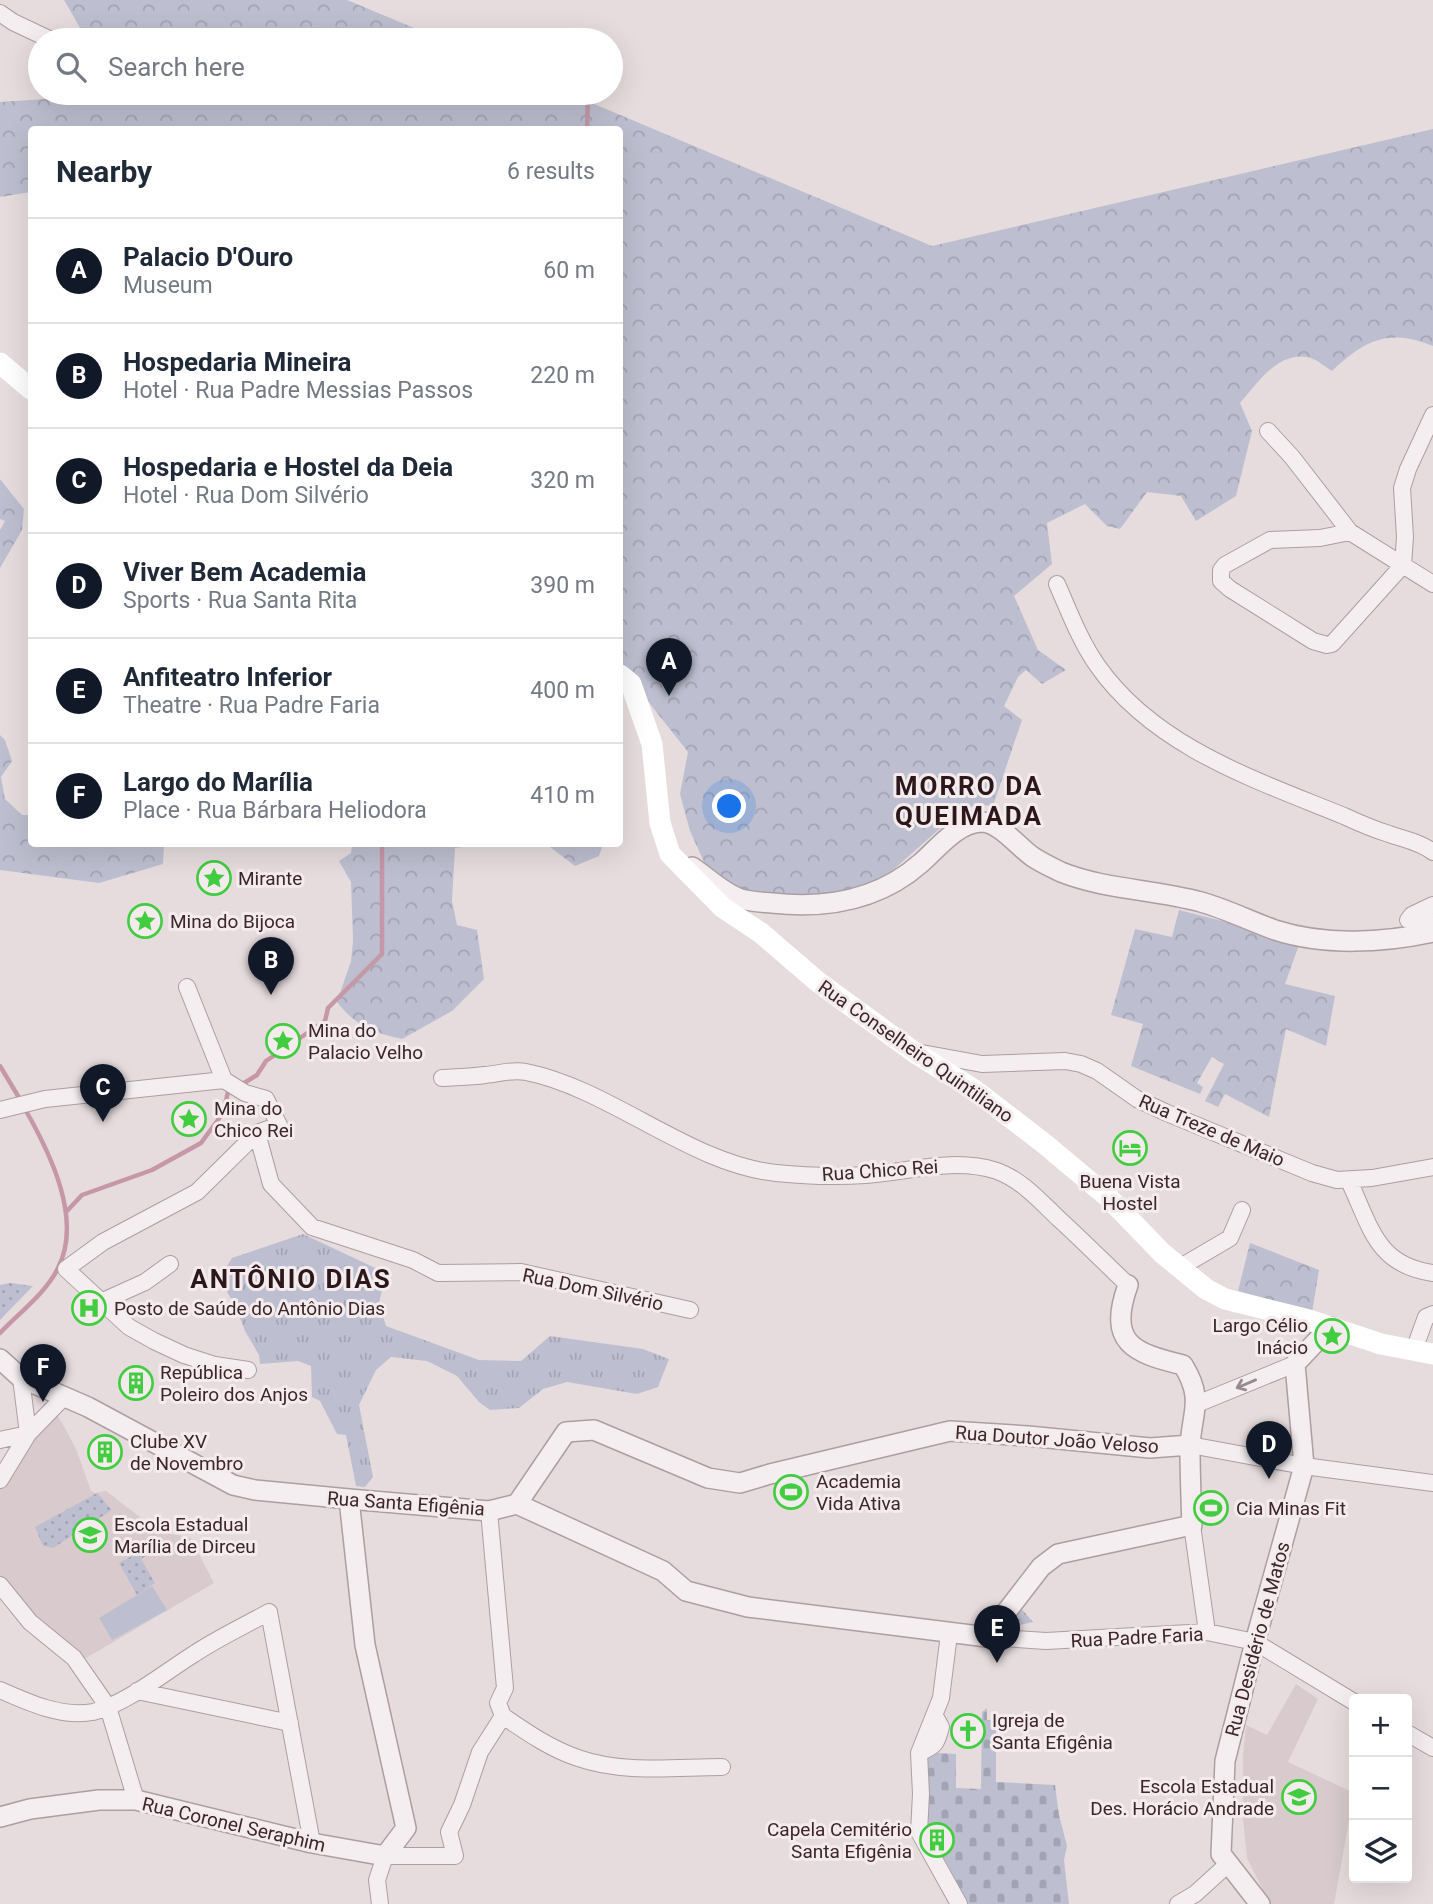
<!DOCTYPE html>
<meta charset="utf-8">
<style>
body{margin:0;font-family:Roboto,sans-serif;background:#f2f2f3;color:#1f2937}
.controls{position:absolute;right:21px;bottom:21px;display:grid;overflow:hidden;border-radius:7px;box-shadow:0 7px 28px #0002}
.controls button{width:63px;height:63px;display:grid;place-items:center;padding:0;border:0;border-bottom:2px solid #e0e1e3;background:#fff;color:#1f2937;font:35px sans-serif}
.you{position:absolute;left:730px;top:807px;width:24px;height:24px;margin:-18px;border:5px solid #fff;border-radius:50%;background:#1a73e8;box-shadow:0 0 0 10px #1a73e833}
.badge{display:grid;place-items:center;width:46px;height:46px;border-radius:50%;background:#111827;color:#fff;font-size:23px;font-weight:700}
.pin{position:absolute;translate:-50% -58px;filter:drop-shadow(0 2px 4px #0008)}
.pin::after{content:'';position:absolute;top:37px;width:24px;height:21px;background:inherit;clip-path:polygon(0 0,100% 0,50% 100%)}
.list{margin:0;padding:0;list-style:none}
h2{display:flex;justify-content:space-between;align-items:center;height:91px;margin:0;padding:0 28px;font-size:30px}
h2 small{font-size:23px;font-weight:400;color:#747a83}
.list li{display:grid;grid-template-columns:46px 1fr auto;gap:21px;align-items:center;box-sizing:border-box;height:105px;padding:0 28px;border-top:2px solid #e0e1e3}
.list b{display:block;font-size:26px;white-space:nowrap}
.list p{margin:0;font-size:23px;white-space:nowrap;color:#747a83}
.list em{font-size:23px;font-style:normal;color:#747a83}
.icon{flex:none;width:38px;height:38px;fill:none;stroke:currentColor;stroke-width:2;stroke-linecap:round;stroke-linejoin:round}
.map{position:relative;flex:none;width:1433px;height:1904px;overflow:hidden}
.search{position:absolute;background:#fff;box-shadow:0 7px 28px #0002;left:28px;top:28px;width:595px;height:77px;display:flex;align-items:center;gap:18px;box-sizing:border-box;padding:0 24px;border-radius:38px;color:#747a83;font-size:26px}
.panel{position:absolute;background:#fff;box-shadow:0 7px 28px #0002;left:28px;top:126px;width:595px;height:721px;border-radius:7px}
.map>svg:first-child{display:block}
.built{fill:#d8cacd}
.grass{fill:url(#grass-tufts)}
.forest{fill:url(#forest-crowns)}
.cemetery{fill:url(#cemetery-stones)}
.park{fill:url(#park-dots)}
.pitch{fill:#bdbfd0}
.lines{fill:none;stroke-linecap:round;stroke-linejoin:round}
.stream{stroke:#c697a7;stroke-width:4.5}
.minor-casing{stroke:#ac9ea1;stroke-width:18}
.tertiary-casing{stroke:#ac9ea1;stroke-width:22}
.minor{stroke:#f4eef0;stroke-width:16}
.tertiary{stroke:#f4eef0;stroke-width:19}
.secondary{stroke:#fff;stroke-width:21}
.oneway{stroke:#988a8e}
.labels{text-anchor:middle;stroke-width:6;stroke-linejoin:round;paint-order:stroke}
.poi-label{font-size:19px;fill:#3c262b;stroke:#f4ebed;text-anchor:start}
.street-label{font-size:19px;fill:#3c262b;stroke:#f4ebed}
.district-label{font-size:26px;font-weight:bold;letter-spacing:2px;fill:#2c181c;stroke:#f4ebed}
</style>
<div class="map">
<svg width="1433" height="1904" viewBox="0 0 1433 1904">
<defs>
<pattern id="grass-tufts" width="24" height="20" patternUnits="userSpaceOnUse" patternTransform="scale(1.75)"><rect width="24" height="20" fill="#bdbfd0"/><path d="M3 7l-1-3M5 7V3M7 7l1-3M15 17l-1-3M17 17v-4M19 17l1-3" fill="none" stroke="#a3a4b3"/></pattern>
<pattern id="forest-crowns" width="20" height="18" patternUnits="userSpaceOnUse" patternTransform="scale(1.75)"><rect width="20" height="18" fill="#bdbfd0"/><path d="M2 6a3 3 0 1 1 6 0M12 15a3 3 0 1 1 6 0" fill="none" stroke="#a3a4b3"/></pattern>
<pattern id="cemetery-stones" width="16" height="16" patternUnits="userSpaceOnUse" patternTransform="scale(1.75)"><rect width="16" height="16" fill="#bdbfd0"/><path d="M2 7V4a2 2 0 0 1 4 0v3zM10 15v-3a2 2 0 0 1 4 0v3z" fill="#a3a4b3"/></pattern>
<pattern id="park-dots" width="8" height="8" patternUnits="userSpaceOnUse" patternTransform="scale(1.75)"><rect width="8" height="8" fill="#bdbfd0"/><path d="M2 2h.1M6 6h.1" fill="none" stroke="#a3a4b3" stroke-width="1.8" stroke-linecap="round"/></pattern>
</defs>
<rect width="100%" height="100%" fill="#e6dcde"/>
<path class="built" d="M47 1415 58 1416 66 1430 76 1449 91 1491 95 1493 106 1491 149 1524 171 1534 190 1537 214 1583 86 1658 68 1653 0 1585V1480Z
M1296 1684 1318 1699 1288 1762 1354 1793 1334 1904H1270L1247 1858 1243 1819V1756L1246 1725 1267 1735Z"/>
<path class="grass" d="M303 1234 386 1273 379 1303 386 1326 479 1360 521 1361 550 1336 643 1349 669 1359 658 1387 637 1394 567 1382 543 1389 519 1408 490 1410 479 1402 457 1376 427 1361 391 1357 376 1370 359 1405 373 1477 365 1487 356 1486 346 1435 337 1434 320 1401 312 1397 311 1366 298 1361 260 1364 259 1355 245 1331 236 1307 221 1282 223 1272 232 1258Z"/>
<path class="forest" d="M64 0H347L443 40H81L83 33Z
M62 93H568L932 246 1433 129V346C1389 328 1365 340 1332 371 1324 366 1315 358 1307 357 1277 352 1257 384 1240 403L1252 431 1236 496 1196 521 1181 496 1147 492 1120 529 1107 526 1085 504 1047 523 1052 564 1014 596 1038 650 1066 670 1042 684 1026 670 1018 677 1004 706 1022 720 993 806 982 805 963 808 884 878 853 893 776 899 735 890 705 864 690 831 680 794 688 752 620 666V130H32L31 192 0 197V102L60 98Z
M0 479 24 509 22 530 0 568V530L5 521 0 519Z
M0 735 5 740 12 761 1 777 5 799 22 815H31L32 844H164L163 864 99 883 0 870Z
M352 844H486L455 848 452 901 457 925 477 930 484 979 452 1011 402 1039C372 1032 357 1027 337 1002L351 961 353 941 351 882 339 861 351 853Z
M546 844H603L599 856 575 866Z
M1179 910 1230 923 1268 938 1299 945 1285 984 1335 996 1326 1046 1286 1029 1269 1117 1225 1094 1218 1107 1205 1101 1224 1064 1212 1057 1197 1083 1203 1087 1200 1094 1131 1066 1143 1024 1111 1015 1135 929 1172 937Z
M1250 1243 1319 1270 1312 1313 1238 1291Z"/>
<path class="cemetery" d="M987 1708V1720H996V1782L1055 1785 1059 1815 1067 1846 1064 1860 1069 1904H965L921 1840 927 1752 956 1754V1788L981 1789 982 1712Z"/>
<path class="park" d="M10 1283 33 1286 0 1320V1285Z
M97 1493 112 1510 53 1548 43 1546 35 1527Z
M145 1549 147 1555 141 1559 155 1583 137 1595 119 1563Z
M1019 1606 1033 1622 1010 1627Z"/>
<path class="pitch" d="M152 1586 167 1610 112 1640 99 1618Z"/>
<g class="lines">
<path class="stream" d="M587 130 588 93
M0 1066 21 1101
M241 1085 257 1075 266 1061 325 1021 328 1008 382 954V844
M67 1211 82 1195 152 1170 201 1143 223 1113 228 1092 233 1089
M0 1333C19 1313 46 1293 58 1268 83 1219 50 1153 25 1109"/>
<g class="minor-casing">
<path id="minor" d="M0 13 13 22 51 40
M1268 431 1292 457 1350 532 1433 584
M1350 532 1320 538 1270 540 1225 565 1221 570V581L1230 589 1313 641 1327 645 1332 644 1403 565 1405 537 1402 488 1408 469 1433 415
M1057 584C1069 611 1080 641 1097 665 1154 747 1256 780 1344 816 1359 823 1373 829 1389 834 1403 839 1420 842 1433 852
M1433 905 1412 915 1408 920 1417 923 1433 922
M187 987 224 1080
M922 1053 982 1064 1065 1061 1081 1064 1097 1071 1137 1099 1167 1113 1312 1173 1337 1180 1372 1178 1433 1167
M442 1078C457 1077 471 1077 485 1075 500 1074 511 1069 526 1072 611 1089 690 1164 776 1173 805 1176 836 1177 866 1175 909 1172 953 1157 997 1171 1022 1180 1041 1202 1059 1219 1083 1241 1105 1263 1128 1285
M0 1110 45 1099 224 1080 245 1093 266 1099 279 1125 257 1133 271 1184 312 1227 413 1260 438 1273 521 1272 690 1310
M1349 1181C1371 1227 1376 1265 1433 1273
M1179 1268 1230 1238 1242 1210
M103 1301 145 1282 170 1264
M1414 1350 1426 1317 1433 1314
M248 1370 215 1365 184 1355 154 1341 129 1327 66 1269 103 1242 197 1192 257 1133
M1197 1404 1295 1364
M0 1440 28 1434 21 1378
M1190 1445 1304 1466 1433 1483
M0 1480 28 1434 64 1397
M1192 1525 1207 1632
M0 1585 30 1622 74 1658 108 1707 136 1800
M949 1634 941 1698 919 1753 921 1794 919 1832 959 1904
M987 1637 1046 1641 1207 1632 1255 1642 1354 1702
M0 1690C27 1702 62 1718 93 1712 126 1704 165 1672 194 1654 218 1638 244 1626 269 1612L312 1843
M137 1691 290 1723
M503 1716C526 1732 551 1749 578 1758 623 1774 676 1767 722 1767
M1407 1733 1433 1748
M919 1753C935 1746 937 1744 941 1727L935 1716
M380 1904 377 1880 385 1856H455L449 1832 462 1805 480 1752 503 1716 498 1703 505 1688 489 1511
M1178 1904 1195 1894 1228 1864"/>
</g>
<g class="tertiary-casing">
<path id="tertiary" d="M692 867C707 877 720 890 736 897 746 902 761 902 772 903 826 909 879 900 921 863 938 848 957 823 981 822 1000 822 1018 847 1033 857 1042 863 1051 867 1061 872 1106 890 1154 889 1201 902 1226 909 1250 921 1275 930 1324 946 1383 943 1433 932
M0 1359 21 1378 88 1407 233 1485 255 1490 349 1499 489 1511 517 1504 663 1571 686 1591 748 1607 987 1637 1041 1567 1058 1554 1192 1525C1191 1499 1190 1474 1190 1448 1191 1413 1205 1400 1183 1365 1133 1353 1107 1343 1128 1285
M517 1504 566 1432 594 1430 708 1478 740 1483 770 1474 950 1431 1028 1436 1150 1448 1190 1445
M0 1817 30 1809 99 1800H136L312 1843 385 1856 406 1828 365 1645 349 1499
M1260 1904 1221 1854 1225 1761 1255 1642 1304 1466 1295 1364 1330 1327"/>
</g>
<use href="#minor" class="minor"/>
<use href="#tertiary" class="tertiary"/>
<path class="secondary" d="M0 363 32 390
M620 675 631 684 652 744 660 823 670 854 722 907 761 933 818 982 914 1052 976 1091 1046 1145 1108 1197 1162 1253 1206 1289 1225 1299 1309 1320 1381 1344 1433 1354"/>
</g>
<defs><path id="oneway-shaft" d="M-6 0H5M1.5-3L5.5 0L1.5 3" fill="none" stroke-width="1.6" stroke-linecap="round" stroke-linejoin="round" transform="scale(1.75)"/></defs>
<use class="oneway" href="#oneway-shaft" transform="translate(1246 1384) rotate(157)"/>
<defs>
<g id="sight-ring" transform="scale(1.75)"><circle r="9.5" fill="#f4ebed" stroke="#42cc40" stroke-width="1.5"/><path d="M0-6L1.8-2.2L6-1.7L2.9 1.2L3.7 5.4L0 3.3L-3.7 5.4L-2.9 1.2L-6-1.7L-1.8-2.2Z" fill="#42cc40"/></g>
<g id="hotel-ring" transform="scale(1.75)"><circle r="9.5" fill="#f4ebed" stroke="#42cc40" stroke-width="1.5"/><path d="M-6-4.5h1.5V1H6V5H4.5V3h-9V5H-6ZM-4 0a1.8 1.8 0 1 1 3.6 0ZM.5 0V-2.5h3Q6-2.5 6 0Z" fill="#42cc40"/></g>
<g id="hospital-ring" transform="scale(1.75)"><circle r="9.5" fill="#f4ebed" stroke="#42cc40" stroke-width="1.5"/><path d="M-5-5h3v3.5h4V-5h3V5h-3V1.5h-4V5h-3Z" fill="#42cc40"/></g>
<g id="building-ring" transform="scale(1.75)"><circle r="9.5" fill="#f4ebed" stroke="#42cc40" stroke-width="1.5"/><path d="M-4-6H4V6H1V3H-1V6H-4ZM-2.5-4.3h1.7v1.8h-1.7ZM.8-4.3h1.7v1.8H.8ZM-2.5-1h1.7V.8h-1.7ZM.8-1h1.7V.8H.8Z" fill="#42cc40"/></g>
<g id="stadium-ring" transform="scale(1.75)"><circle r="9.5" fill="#f4ebed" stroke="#42cc40" stroke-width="1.5"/><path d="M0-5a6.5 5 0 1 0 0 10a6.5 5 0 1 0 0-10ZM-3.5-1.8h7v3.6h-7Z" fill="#42cc40"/></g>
<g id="school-ring" transform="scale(1.75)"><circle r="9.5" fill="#f4ebed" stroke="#42cc40" stroke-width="1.5"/><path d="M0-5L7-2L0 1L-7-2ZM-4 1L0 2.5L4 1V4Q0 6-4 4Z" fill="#42cc40"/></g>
<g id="church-ring" transform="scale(1.75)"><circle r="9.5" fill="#f4ebed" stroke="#42cc40" stroke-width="1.5"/><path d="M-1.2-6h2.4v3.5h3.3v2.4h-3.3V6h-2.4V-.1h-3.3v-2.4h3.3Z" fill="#42cc40"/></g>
</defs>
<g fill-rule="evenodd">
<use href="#sight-ring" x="214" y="878"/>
<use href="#sight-ring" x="145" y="921"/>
<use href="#sight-ring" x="283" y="1041"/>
<use href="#sight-ring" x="189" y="1119"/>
<use href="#hotel-ring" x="1130" y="1148"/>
<use href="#hospital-ring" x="89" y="1308"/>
<use href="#sight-ring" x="1332" y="1336"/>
<use href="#building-ring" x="136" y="1383"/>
<use href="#building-ring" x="105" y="1452"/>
<use href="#stadium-ring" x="791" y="1492"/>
<use href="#stadium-ring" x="1211" y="1508"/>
<use href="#school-ring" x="90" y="1535"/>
<use href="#church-ring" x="968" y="1731"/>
<use href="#school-ring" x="1299" y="1797"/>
<use href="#building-ring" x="937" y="1840"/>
</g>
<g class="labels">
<g class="poi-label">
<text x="238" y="885">Mirante</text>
<text x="170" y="928">Mina do Bijoca</text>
<text x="308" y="1037">Mina do<tspan x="308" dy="22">Palacio Velho</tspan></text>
<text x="214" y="1115">Mina do<tspan x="214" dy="22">Chico Rei</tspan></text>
<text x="1130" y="1188" text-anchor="middle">Buena Vista<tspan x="1130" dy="22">Hostel</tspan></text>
<text x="114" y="1315">Posto de Saúde do Antônio Dias</text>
<text x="1308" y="1332" text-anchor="end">Largo Célio<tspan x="1308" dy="22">Inácio</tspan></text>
<text x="160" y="1379">República<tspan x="160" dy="22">Poleiro dos Anjos</tspan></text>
<text x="130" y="1448">Clube XV<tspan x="130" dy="22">de Novembro</tspan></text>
<text x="816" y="1488">Academia<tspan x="816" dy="22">Vida Ativa</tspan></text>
<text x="1236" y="1515">Cia Minas Fit</text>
<text x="114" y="1531">Escola Estadual<tspan x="114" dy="22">Marília de Dirceu</tspan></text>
<text x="992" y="1727">Igreja de<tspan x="992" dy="22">Santa Efigênia</tspan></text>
<text x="1274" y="1793" text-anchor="end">Escola Estadual<tspan x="1274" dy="22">Des. Horácio Andrade</tspan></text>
<text x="912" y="1836" text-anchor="end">Capela Cemitério<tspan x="912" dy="22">Santa Efigênia</tspan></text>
</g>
<g class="street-label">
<text transform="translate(916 1051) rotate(35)" y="7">Rua Conselheiro Quintiliano</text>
<text transform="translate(1212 1130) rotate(23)" y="7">Rua Treze de Maio</text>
<text transform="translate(880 1170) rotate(-4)" y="7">Rua Chico Rei</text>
<text transform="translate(593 1289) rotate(12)" y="7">Rua Dom Silvério</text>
<text transform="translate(1057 1439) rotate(4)" y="7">Rua Doutor João Veloso</text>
<text transform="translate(406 1503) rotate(4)" y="7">Rua Santa Efigênia</text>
<text transform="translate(1137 1637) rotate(-3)" y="7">Rua Padre Faria</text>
<text transform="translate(1257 1639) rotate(-75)" y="7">Rua Desidério de Matos</text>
<text transform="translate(234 1824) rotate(13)" y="7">Rua Coronel Seraphim</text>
</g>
<g class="district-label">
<text x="969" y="795">MORRO DA<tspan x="969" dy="30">QUEIMADA</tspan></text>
<text x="291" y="1288">ANTÔNIO DIAS</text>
</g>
</g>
</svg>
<div class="controls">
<button>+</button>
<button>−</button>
<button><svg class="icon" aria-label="layers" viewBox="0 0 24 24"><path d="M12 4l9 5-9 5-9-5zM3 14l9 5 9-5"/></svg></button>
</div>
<div class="you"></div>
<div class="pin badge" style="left:669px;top:696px">A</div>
<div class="pin badge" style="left:271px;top:995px">B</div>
<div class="pin badge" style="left:103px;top:1122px">C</div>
<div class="pin badge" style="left:1269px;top:1479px">D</div>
<div class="pin badge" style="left:997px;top:1663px">E</div>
<div class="pin badge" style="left:43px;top:1402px">F</div>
<div class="search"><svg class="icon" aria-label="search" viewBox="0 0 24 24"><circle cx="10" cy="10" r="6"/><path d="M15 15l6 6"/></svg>Search here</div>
<section class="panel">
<h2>Nearby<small>6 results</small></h2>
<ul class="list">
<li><span class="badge">A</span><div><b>Palacio D'Ouro</b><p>Museum</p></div><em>60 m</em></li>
<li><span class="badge">B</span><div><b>Hospedaria Mineira</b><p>Hotel · Rua Padre Messias Passos</p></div><em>220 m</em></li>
<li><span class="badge">C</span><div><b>Hospedaria e Hostel da Deia</b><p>Hotel · Rua Dom Silvério</p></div><em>320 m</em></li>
<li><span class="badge">D</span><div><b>Viver Bem Academia</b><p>Sports · Rua Santa Rita</p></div><em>390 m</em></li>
<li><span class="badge">E</span><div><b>Anfiteatro Inferior</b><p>Theatre · Rua Padre Faria</p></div><em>400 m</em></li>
<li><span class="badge">F</span><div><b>Largo do Marília</b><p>Place · Rua Bárbara Heliodora</p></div><em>410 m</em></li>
</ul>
</section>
</div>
